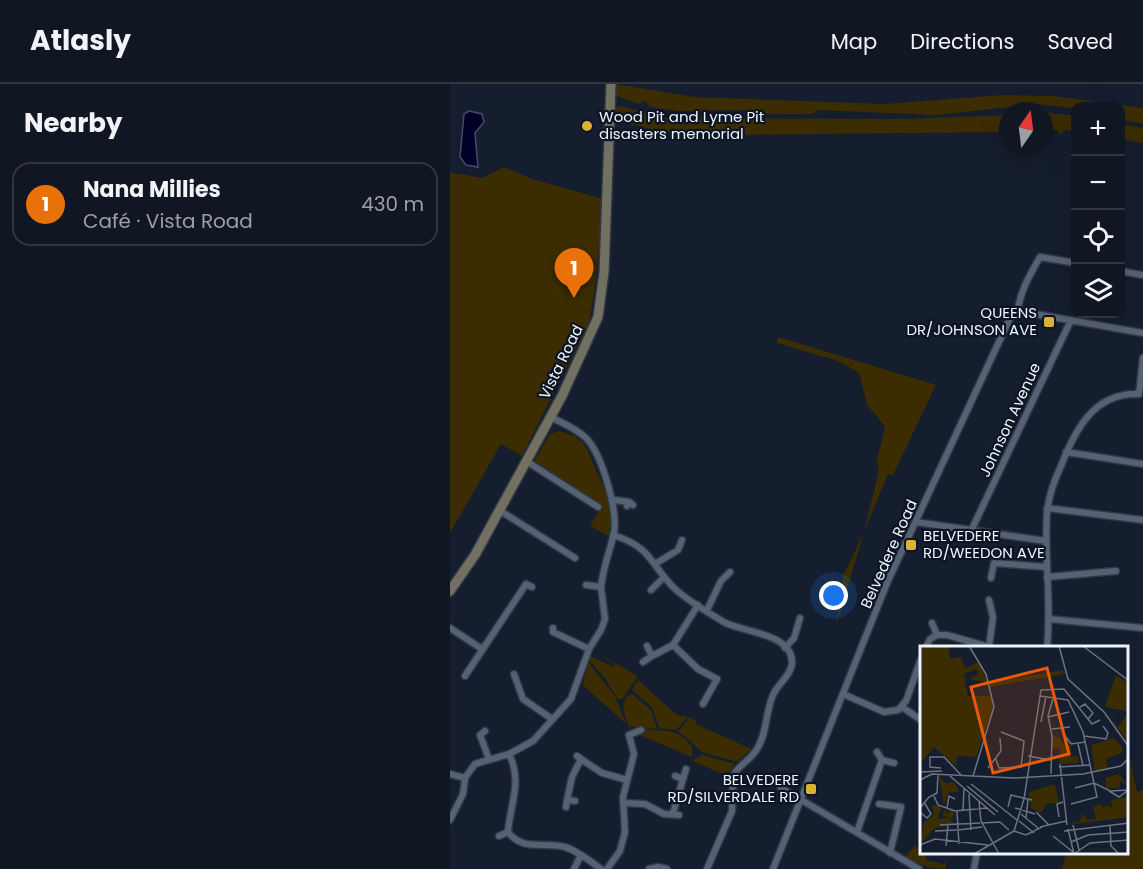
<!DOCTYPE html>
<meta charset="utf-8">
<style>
body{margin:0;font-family:Poppins,sans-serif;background:#191f2a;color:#f1f3f6}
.controls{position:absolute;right:18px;top:18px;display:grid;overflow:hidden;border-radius:12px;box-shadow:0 6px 24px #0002}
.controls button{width:54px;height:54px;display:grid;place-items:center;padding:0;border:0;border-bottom:2px solid #303540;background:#101622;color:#f1f3f6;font:30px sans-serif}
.compass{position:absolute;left:549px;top:18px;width:54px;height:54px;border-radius:50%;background:#101622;box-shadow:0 6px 24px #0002;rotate:14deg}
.you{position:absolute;left:384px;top:512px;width:21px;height:21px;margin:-15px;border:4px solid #fff;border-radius:50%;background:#1a73e8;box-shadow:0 0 0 9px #1a73e833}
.badge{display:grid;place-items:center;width:39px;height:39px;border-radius:50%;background:#dcb233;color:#fff;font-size:20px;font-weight:700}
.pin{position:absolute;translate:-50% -50px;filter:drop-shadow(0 2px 3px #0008)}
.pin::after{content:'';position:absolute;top:32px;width:21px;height:18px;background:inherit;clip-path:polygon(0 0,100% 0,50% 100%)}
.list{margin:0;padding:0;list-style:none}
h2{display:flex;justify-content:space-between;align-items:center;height:78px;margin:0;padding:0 24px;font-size:26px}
h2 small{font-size:20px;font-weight:400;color:#9c9fa5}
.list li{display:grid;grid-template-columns:39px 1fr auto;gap:18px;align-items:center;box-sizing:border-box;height:84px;margin:0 12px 12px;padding:0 12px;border:2px solid #303540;border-radius:18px}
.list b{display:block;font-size:22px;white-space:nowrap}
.list p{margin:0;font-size:20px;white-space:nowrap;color:#9c9fa5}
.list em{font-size:20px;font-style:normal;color:#9c9fa5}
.icon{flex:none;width:33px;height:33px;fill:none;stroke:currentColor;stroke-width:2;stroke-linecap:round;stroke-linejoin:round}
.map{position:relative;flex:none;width:693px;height:785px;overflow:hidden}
header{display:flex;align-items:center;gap:36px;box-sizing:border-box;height:84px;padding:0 30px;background:#101622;border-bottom:2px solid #303540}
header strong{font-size:28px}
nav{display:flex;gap:33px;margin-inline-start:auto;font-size:21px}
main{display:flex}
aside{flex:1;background:#101622}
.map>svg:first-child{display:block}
.green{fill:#3b2d01}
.water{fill:#000028;stroke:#474968;stroke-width:1.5}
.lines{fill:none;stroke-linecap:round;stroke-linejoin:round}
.street-casing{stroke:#323744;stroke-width:9}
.secondary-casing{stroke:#323744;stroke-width:12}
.street{stroke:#556174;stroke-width:6}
.secondary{stroke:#727061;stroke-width:9}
.poi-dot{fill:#dcb233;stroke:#0c1524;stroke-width:2}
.labels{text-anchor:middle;stroke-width:4.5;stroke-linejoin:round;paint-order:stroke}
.poi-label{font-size:15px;fill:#eef4fd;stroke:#0c1524;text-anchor:start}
.street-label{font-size:15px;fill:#eef4fd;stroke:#0c1524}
.inset-road{fill:none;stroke:#6c7481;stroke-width:1.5}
.view{fill:#e8590c;fill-opacity:0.15;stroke:#e8590c;stroke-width:3}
.inset-edge{fill:none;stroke:#eef4fd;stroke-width:3}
</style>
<header>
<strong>Atlasly</strong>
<nav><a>Map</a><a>Directions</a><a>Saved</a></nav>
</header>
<main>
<aside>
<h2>Nearby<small></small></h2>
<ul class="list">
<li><span class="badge" style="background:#e8710a">1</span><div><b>Nana Millies</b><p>Café · Vista Road</p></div><em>430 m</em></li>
</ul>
</aside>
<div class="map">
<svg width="693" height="785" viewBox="0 0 693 785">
<rect width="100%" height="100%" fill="#151e2e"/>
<path class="green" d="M166 0 244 13 435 20 553 11 603 12 693 24V40L671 36 670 22 623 24 587 20 487 31 369 26 362 30H307L299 26 227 27 201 23 194 17 188 20 165 11Z
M170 22 215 34 458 35 558 31V48L260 51 212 48 165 36V24Z
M594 28 625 32V47L615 46 610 51 607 46H594Z
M671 40 693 44V59L671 55Z
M54 83 82 95 153 115 146 196 139 239 72 372 51 360 0 449V88L32 94Z
M328 253 486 301 443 391 438 390 414 448 386 543 393 492 414 448 429 386 427 377 435 342 417 321 410 292 406 287 388 277 327 259Z
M110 347 125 352 135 361 158 413 161 437 158 452 140 442 151 422 84 377 100 350Z
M143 567 188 592 172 615H168L154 593 139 576 141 572 163 583 164 580Z
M138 578 165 612 176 640 133 601Z
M188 596 227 631 238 633 226 646 209 644 202 623 182 606Z
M182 610 201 626 207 645 179 642C174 631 170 621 178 611Z
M240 633 246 637V640L301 665 287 678 252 668 228 647Z
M192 643C217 652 221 638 242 663V673L189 651 193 649Z
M677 662 687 708 693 706V785H612L616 769 676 768Z
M252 671 285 680 280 688 270 689 242 677Z
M465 761 471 768 477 769 476 776 493 780 497 778 495 785 476 783 455 773Z"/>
<path class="water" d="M19 27 32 30 34 38 25 49 28 83 16 81 10 73 14 30Z"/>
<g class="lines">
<g class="street-casing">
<path id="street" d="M670 187 693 191
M568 227 693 249
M101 333C112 339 127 345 136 354 152 370 168 427 164 449 160 467 153 483 151 503
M616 368 693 380
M76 377 148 423
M164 416 179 418
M177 422 179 418 183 421
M597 424 693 436
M49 426 125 474
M466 438 596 457
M521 447 621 236
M163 451C201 463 199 478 223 503 236 516 256 527 272 537 288 548 342 548 342 578 342 590 329 599 324 609 315 626 318 648 307 665 301 676 289 680 283 692L282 727 257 785
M205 480 228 466 232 456
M597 493 666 487
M541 494 544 479 596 483
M201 506 214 493
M257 526 271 497 280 488
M599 535 693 544
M0 544 32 565
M103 544V548L139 565
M487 551H497L539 563
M223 561 248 585 267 595 253 620
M197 562 202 572 223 561 248 521
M476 563 480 555 487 551 482 539
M539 563 543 533 539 516
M597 563C602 519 594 475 597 430 598 413 604 397 611 382 625 346 644 308 689 310L693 274
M335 564 344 554 350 534
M193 578 202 572
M64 590 73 615 102 635
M15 592 76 500 82 503
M393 610 434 628 448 626 456 617 471 575
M452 623 471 636
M35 647 30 651 39 675
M427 668 432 676 444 679
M59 670C73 698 60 720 58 748 73 768 94 757 115 763 128 767 140 777 151 785
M131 675 152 689 177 696
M0 690 15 694
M225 692 233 695 236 685
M331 704 469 785
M117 716 122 693 131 675 127 672
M173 719 195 720 214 730 229 731
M429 720 451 723 440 769
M116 723 117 716 125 717
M223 729 233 695
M0 736 13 710 15 694 25 680 59 670 83 657 121 615 139 565 151 546 155 535 151 503 136 501
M407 748 432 676
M49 752 58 748
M124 785 131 771
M157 785 170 767 175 748 173 713 184 670 179 651 191 646
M199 785 208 783 217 785
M323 785 437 499 561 232 568 227C569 209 581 189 590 173L626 179
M524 785 527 768"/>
</g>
<g class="secondary-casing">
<path id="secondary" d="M0 507 25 471 112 312 148 233 154 188 161 0"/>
</g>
<use href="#street" class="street"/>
<use href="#secondary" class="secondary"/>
</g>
<g class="poi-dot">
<circle cx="137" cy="42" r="6"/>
<rect x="593" y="232" width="12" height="12" rx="3"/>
<rect x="455" y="455" width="12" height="12" rx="3"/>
<rect x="355" y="699" width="12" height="12" rx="3"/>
</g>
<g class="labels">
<g class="poi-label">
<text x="149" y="38">Wood Pit and Lyme Pit<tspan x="149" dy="17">disasters memorial</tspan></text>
<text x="587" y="234" text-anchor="end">QUEENS<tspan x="587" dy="17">DR/JOHNSON AVE</tspan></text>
<text x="473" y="457">BELVEDERE<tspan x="473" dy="17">RD/WEEDON AVE</tspan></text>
<text x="349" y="701" text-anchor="end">BELVEDERE<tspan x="349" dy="17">RD/SILVERDALE RD</tspan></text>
</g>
<g class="street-label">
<text transform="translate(111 278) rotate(-64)" y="5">Vista Road</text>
<text transform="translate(560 336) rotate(-65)" y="5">Johnson Avenue</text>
<text transform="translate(439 470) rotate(-66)" y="5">Belvedere Road</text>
</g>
</g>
<g transform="translate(470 562)">
<rect width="208" height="208" fill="#151e2e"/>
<path d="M2 0H28L30 13 41 11 45 22 59 16 68 37 49 33 59 28 56 23 44 28 48 50H71L73 63 56 111 37 110 36 120 14 101 0 118ZM143 24 145 28 70 41V36ZM196 29 208 37 207 65 185 61ZM190 67 198 81 208 67V96L196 80ZM133 90 139 91 146 100 151 99V111L157 110 159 117 139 118 140 103 131 102ZM194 92 203 102 201 107 186 113 188 122 175 125 171 99ZM199 128 208 140 200 135V141L186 143 185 132ZM19 130 25 137 34 136 38 143V146L28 147 24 160ZM135 138 139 157H127L121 167 111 162 109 146ZM208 151V171L147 179 160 175 162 167 167 174 176 173 173 161 182 158V162L187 159 192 162 191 154ZM12 159 22 161 17 173 29 172 22 169 26 163 27 169 30 164 35 167 32 171 35 173H30L34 178 15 182 0 198 4 176 14 169Z" fill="#3b2d01"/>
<path class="inset-road" d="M49 0 66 28 74 61 53 130M139 0 148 33 184 66 209 101M163 0 209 35M120 50 148 54 163 86 177 151 151 158M160 61 165 58 173 67 168 73M128 71 149 66M121 76 126 50M132 83 150 81M164 90 186 93 188 87 183 80M146 91 151 98 165 96M158 98 163 120M108 110 130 114M76 113 79 122 101 121 104 95 81 86M140 118 147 179M139 121 170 119M21 122 10 121V111H24L41 129M68 122 81 105 80 92M0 126 22 125M131 128 132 90 128 70 134 49M30 130 75 169M0 134 12 128 94 132 163 128 201 120 209 112M51 138 97 174M47 140 78 166M155 142 174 137 190 145 209 144M189 145 199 151 207 145M49 148 51 184M14 150 18 159 35 165 67 162M59 156 61 175 79 208M88 161 91 149 112 154M0 162 9 151 17 147 18 129M27 162 29 150 35 153M95 162 115 168M43 164 44 143M0 166 7 172 11 168 4 156M37 166 39 198M116 166 129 179M101 168 118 182M139 171 137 158 143 156M106 172 108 154M99 175 114 187M61 177 80 176 89 184M20 179 60 177M153 179 159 204M190 179 191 200 199 208M120 181 146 175M148 183 154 208M38 184 62 181M15 185 37 184M94 185 104 153 121 44 144 43 172 78 180 74M94 185 106 189 122 181M144 185 209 177M133 190 153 206M151 196 168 189 209 186M0 199 15 193 68 199M26 200 28 179M54 208 94 185M154 208 170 197 209 194"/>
<path class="view" d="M127 22 149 108 73 127 51 41Z"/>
<rect width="208" height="208" class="inset-edge"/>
</g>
</svg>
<div class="controls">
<button>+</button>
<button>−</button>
<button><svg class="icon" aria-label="locate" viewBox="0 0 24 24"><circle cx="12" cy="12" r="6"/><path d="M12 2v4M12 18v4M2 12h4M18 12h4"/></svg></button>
<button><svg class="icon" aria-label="layers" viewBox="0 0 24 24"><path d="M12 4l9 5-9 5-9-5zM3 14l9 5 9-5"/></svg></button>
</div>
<svg class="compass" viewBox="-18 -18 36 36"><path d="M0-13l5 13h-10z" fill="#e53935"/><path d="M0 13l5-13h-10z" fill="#9c9fa5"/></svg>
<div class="you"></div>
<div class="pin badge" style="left:124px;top:214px;background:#e8710a">1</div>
</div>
</main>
